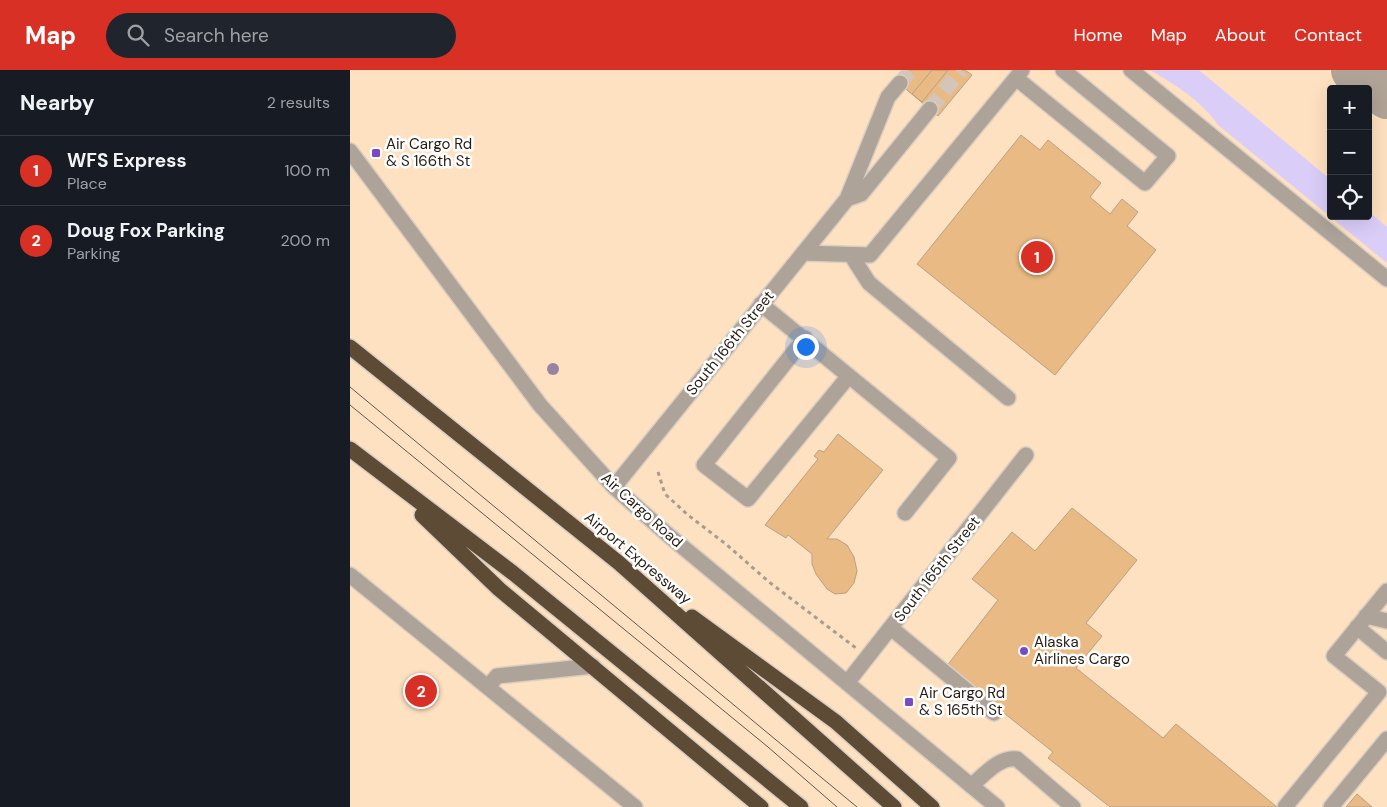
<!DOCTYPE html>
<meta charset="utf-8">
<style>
body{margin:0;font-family:"DM Sans",sans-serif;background:#20242c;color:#f1f3f6}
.controls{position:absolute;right:15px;top:15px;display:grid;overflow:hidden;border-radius:5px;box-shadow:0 5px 20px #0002}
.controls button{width:45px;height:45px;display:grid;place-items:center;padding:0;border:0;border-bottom:1px solid #363941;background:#171b24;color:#f1f3f6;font:25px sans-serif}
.you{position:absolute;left:455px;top:276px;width:18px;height:18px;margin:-12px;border:4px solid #fff;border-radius:50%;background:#1a73e8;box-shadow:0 0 0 8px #1a73e833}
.badge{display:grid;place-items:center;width:32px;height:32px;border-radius:50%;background:#d93025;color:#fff;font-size:16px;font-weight:700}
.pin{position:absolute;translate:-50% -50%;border:2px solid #fff;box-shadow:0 1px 5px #0006}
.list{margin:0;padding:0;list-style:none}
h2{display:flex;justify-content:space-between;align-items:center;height:65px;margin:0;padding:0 20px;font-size:21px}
h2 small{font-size:16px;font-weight:400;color:#9ea1a6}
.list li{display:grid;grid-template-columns:32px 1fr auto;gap:15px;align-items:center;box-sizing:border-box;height:70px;padding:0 20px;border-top:1px solid #363941}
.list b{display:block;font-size:19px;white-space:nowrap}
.list p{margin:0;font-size:16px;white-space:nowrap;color:#9ea1a6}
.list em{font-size:16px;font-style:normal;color:#9ea1a6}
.icon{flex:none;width:28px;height:28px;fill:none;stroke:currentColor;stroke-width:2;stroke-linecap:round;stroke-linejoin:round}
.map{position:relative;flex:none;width:1037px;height:737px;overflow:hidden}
header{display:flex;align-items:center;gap:30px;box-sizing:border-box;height:70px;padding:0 25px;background:#d93025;color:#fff}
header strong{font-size:24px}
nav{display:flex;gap:28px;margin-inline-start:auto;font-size:18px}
.search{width:350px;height:45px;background:#20242c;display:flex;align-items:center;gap:12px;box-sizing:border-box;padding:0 18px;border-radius:28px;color:#9ea1a6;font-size:19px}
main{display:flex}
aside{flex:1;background:#171b24}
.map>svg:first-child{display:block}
.built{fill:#fee1c1;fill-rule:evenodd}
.green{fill:#dacef9}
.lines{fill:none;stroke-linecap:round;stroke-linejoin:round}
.taxiway{stroke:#b0a497;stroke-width:46}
.building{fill:#e9ba83;stroke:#b6a088}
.minor-tunnel{stroke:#d3c6b8;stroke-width:15;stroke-dasharray:15 8;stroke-linecap:butt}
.minor-casing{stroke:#dbcec0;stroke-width:18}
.highway-casing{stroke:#dbcec0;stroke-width:18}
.path{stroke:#a89c8f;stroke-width:3;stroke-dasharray:4 4;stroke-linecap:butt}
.minor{stroke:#ada399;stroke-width:15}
.highway{stroke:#5e4b36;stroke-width:15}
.tram{stroke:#62584d;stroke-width:1}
.tree{fill:#9883a3}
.poi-dot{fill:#794ac2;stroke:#fff;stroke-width:2}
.labels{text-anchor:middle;stroke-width:5;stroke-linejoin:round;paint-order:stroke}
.poi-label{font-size:15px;fill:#261d14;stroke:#fff;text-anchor:start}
.street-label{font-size:15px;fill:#261d14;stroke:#fff}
</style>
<header>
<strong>Map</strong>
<div class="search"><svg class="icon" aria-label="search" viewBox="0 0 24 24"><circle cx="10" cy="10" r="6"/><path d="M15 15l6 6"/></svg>Search here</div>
<nav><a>Home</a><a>Map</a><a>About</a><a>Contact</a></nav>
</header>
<main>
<aside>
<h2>Nearby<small>2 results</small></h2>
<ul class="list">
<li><span class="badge">1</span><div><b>WFS Express</b><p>Place</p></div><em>100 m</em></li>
<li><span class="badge">2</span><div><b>Doug Fox Parking</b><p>Parking</p></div><em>200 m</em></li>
</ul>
</aside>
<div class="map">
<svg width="1037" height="737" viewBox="0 0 1037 737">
<rect width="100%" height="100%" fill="#fef0e1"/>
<path class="built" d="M0 0H1037V737H0ZM981 19H1018V146H981Z"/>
<path class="green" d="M800 0H849L981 110V146H1018V141L1037 157V193L868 55C852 31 824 14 800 0Z"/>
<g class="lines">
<path class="taxiway" d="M1004 0 1037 26"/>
</g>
<path class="building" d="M554 0H615L622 5 588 46 545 10Z
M582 0H598L572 32 562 24Z
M671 65 690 80 698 70 751 113 740 127 760 144 772 129 788 142 777 156 806 180 705 305 567 194Z
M488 364 533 400 477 469H487L497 475 504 487 507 501 504 513 496 523 485 524 477 519 466 504 462 494V484L438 465 436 468 415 455 468 389 464 386 469 380 474 382Z
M722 438 787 490 736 553 752 566 726 598 813 668 826 654 927 737H760L698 688 703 682 596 597 648 530 622 509 662 462 685 481Z
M1007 724 1022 737H996Z"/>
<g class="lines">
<path class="minor-tunnel" d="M550 13 561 0
M580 39 611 0"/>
<g class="minor-casing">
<path id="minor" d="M672 0 666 8 795 113 818 86 713 0
M781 0 1037 209
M0 81 190 335 264 417 317 464 647 737
M497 129 511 124 580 39
M453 183 520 185 666 8
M501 185 519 213 658 328
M411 234 599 388 555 443
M455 268 354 395 398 429 498 307
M264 417 497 129 538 27 550 13
M0 505 285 737
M1016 546 1037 551
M1007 557 1037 582
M541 558 644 643
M497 613 676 385
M138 617 147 606 243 596
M621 716C634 705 650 686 667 689L723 737
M935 737 1029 622 984 586 1037 521
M981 737 1037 669"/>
</g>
<g class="highway-casing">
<path id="highway" d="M0 277 269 493 544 737
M0 379 163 503 451 737
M72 445 149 519 411 737
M342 547 486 652 582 737"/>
</g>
<path class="path" d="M308 402 315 424 338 445 377 475 419 512 506 578"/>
<use href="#minor" class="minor"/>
<use href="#highway" class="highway"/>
<path class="tram" d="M0 317 507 737
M0 335 418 677 487 737"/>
</g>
<circle class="tree" cx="203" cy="299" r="6"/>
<g class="poi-dot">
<rect x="21" y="78" width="10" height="10" rx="2.5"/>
<circle cx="674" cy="581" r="5"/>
<rect x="554" y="627" width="10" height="10" rx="2.5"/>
</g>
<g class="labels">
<g class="poi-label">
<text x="36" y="79">Air Cargo Rd<tspan x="36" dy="17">&amp; S 166th St</tspan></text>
<text x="684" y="577">Alaska<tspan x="684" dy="17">Airlines Cargo</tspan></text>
<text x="569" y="628">Air Cargo Rd<tspan x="569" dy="17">&amp; S 165th St</tspan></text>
</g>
<g class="street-label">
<text transform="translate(380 273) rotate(-51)" y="5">South 166th Street</text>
<text transform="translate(292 440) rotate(42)" y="5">Air Cargo Road</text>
<text transform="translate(288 488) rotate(40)" y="5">Airport Expressway</text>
<text transform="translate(587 499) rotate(-52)" y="5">South 165th Street</text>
</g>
</g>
</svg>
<div class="controls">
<button>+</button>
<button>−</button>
<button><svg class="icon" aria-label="locate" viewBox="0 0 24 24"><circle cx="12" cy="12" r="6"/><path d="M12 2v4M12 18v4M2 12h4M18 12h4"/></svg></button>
</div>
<div class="you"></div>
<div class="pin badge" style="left:687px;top:187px">1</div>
<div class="pin badge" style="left:71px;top:621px">2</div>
</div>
</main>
